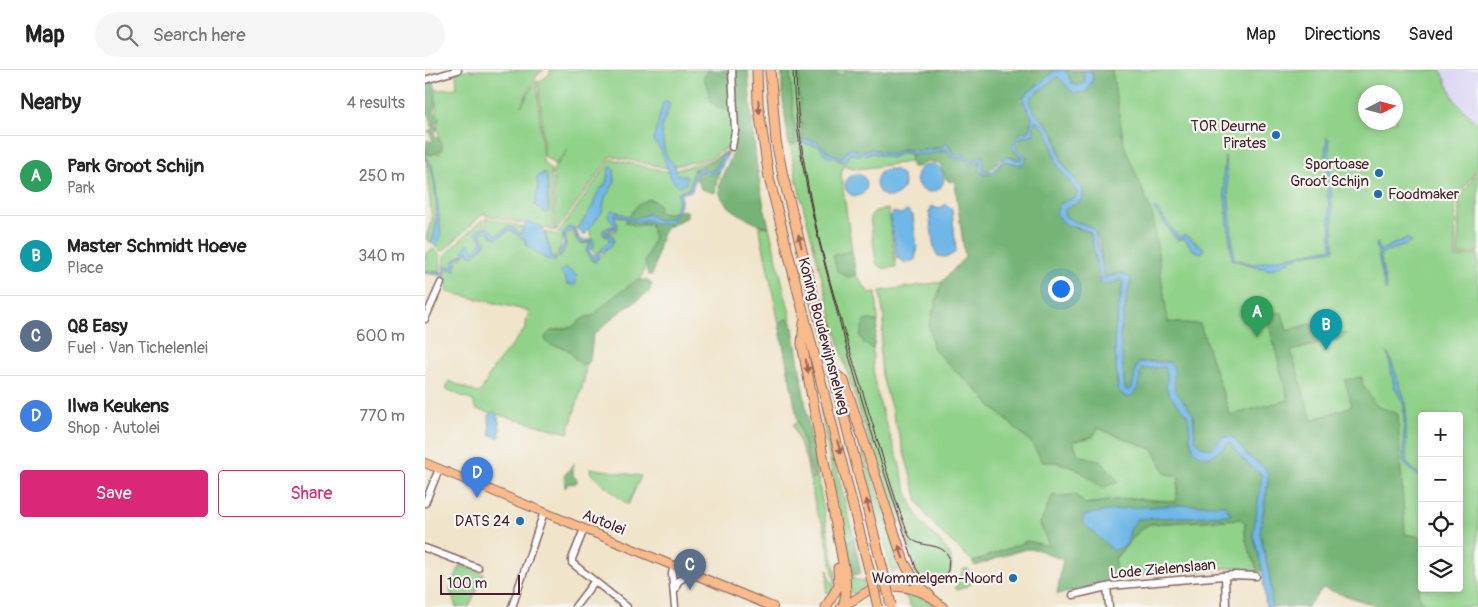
<!DOCTYPE html>
<meta charset="utf-8">
<style>
body{margin:0;font-family:Pangolin,sans-serif;background:#f6f6f6;color:#222}
.controls{position:absolute;right:15px;bottom:15px;display:grid;overflow:hidden;border-radius:5px;box-shadow:0 2px 8px #0003}
.controls button{width:45px;height:45px;display:grid;place-items:center;padding:0;border:0;border-bottom:1px solid #e0e0e0;background:#fff;color:#222;font:25px sans-serif}
.compass{position:absolute;left:933px;top:15px;width:45px;height:45px;border-radius:50%;background:#fff;box-shadow:0 2px 8px #0003;rotate:84deg}
.scale{position:absolute;left:15px;bottom:12px;width:80px;box-sizing:border-box;padding-left:5px;border:2px solid #4a1f2b;border-top:0;font-size:14px;line-height:18px;white-space:nowrap;color:#4a1f2b;-webkit-text-stroke:4px #f6f6f2;paint-order:stroke}
.you{position:absolute;left:635px;top:218px;width:18px;height:18px;margin:-12px;border:4px solid #fff;border-radius:50%;background:#1a73e8;box-shadow:0 0 0 8px #1a73e833}
.badge{display:grid;place-items:center;width:32px;height:32px;border-radius:50%;background:#db2777;color:#fff;font-size:16px;font-weight:700}
.pin{position:absolute;translate:-50% -41px;filter:drop-shadow(0 1px 2px #0008)}
.pin::after{content:'';position:absolute;top:26px;width:18px;height:15px;background:inherit;clip-path:polygon(0 0,100% 0,50% 100%)}
.list{margin:0;padding:0;list-style:none}
h2{display:flex;justify-content:space-between;align-items:center;height:65px;margin:0;padding:0 20px;font-size:21px}
h2 small{font-size:16px;font-weight:400;color:#767676}
.list li{display:grid;grid-template-columns:32px 1fr auto;gap:15px;align-items:center;box-sizing:border-box;height:80px;padding:0 20px;border-top:1px solid #e0e0e0}
.list b{display:block;font-size:19px;white-space:nowrap}
.list p{margin:0;font-size:16px;white-space:nowrap;color:#767676}
.list em{font-size:16px;font-style:normal;color:#767676}
.actions{display:flex;gap:10px;padding:15px 20px}
.actions a{flex:1;padding:11px 0;border:1px solid #db2777;border-radius:5px;text-align:center;font-size:18px;color:#db2777}
.actions .main{background:#db2777;color:#fff}
.icon{flex:none;width:28px;height:28px;fill:none;stroke:currentColor;stroke-width:2;stroke-linecap:round;stroke-linejoin:round}
.map{position:relative;flex:none;width:1053px;height:537px;overflow:hidden}
header{display:flex;align-items:center;gap:30px;box-sizing:border-box;height:70px;padding:0 25px;background:#fff;border-bottom:1px solid #e0e0e0}
header strong{font-size:24px}
nav{display:flex;gap:28px;margin-inline-start:auto;font-size:18px}
.search{width:350px;height:45px;background:#f6f6f6;display:flex;align-items:center;gap:12px;box-sizing:border-box;padding:0 18px;border-radius:28px;color:#767676;font-size:19px}
main{display:flex}
aside{flex:1;background:#fff}
.map>svg:first-child{display:block}
.built{fill:#dcd6f6}
.green{fill:#91d28a;stroke:#6e785a;fill-rule:evenodd}
.forest{fill:#74b476;stroke:#5f6a50}
.water{fill:#6eb7e6;stroke:#5c6b88}
.lines{fill:none;stroke-linecap:round;stroke-linejoin:round}
.minor-casing{stroke:#846463;stroke-width:9}
.major-casing{stroke:#846463;stroke-width:10}
.highway-casing{stroke:#846463;stroke-width:11}
.minor{stroke:#fff;stroke-width:6}
.major{stroke:#fabb8c;stroke-width:8}
.highway{stroke:#fabb8c;stroke-width:9}
.tram{stroke:#4a1f2b;stroke-width:1}
.highway-bridge-casing{stroke:#846463;stroke-width:11;stroke-linecap:butt}
.highway-bridge{stroke:#fabb8c;stroke-width:9}
.oneway{fill:#996557}
.poi-dot{fill:#1f6fb2;stroke:#f6f6f2;stroke-width:2}
.labels{text-anchor:middle;stroke-width:4.5;stroke-linejoin:round;paint-order:stroke}
.poi-label{font-size:15px;fill:#4a1f2b;stroke:#f6f6f2;text-anchor:end}
.street-label{font-size:15px;fill:#4a1f2b;stroke:#f6f6f2}
</style>
<header>
<strong>Map</strong>
<div class="search"><svg class="icon" aria-label="search" viewBox="0 0 24 24"><circle cx="10" cy="10" r="6"/><path d="M15 15l6 6"/></svg>Search here</div>
<nav><a>Map</a><a>Directions</a><a>Saved</a></nav>
</header>
<main>
<aside>
<h2>Nearby<small>4 results</small></h2>
<ul class="list">
<li><span class="badge" style="background:#2e9e5b">A</span><div><b>Park Groot Schijn</b><p>Park</p></div><em>250 m</em></li>
<li><span class="badge" style="background:#0f9aa8">B</span><div><b>Master Schmidt Hoeve</b><p>Place</p></div><em>340 m</em></li>
<li><span class="badge" style="background:#5c6f8a">C</span><div><b>Q8 Easy</b><p>Fuel · Van Tichelenlei</p></div><em>600 m</em></li>
<li><span class="badge" style="background:#3f7fe0">D</span><div><b>Ilwa Keukens</b><p>Shop · Autolei</p></div><em>770 m</em></li>
</ul>
<div class="actions"><a class="main">Save</a><a>Share</a></div>
</aside>
<div class="map">
<svg width="1053" height="537" viewBox="0 0 1053 537">
<rect width="100%" height="100%" fill="#f6f6f2"/>
<filter id="ink" filterUnits="userSpaceOnUse"><feTurbulence type="fractalNoise" baseFrequency=".02" numOctaves="2"/><feDisplacementMap in="SourceGraphic" scale="10" xChannelSelector="R" yChannelSelector="G"/><feConvolveMatrix kernelMatrix="1 2 1 2 8 2 1 2 1" color-interpolation-filters="sRGB"/></filter>
<filter id="wash" filterUnits="userSpaceOnUse"><feTurbulence type="fractalNoise" baseFrequency=".0096" numOctaves="4" result="noise"/><feDisplacementMap in="SourceGraphic" scale="20" xChannelSelector="R" yChannelSelector="G"/><feGaussianBlur stdDeviation="1.12" result="paint"/><feColorMatrix in="noise" values="0 0 0 0 0 0 0 0 0 0 0 0 0 0 0 0 0 1.4 0 .05"/><feComposite in="paint" operator="in"/></filter>
<g filter="url(#wash)">
<rect width="100%" height="100%" fill="#f0e4ca"/>
<path class="built" d="M1016 0H1053V54L1030 31Z"/>
<path class="green" d="M38 0H119L112 5 96 36 112 10 118 92 126 100 129 161 102 152 100 154 60 145V142L17 182 1 168 7 149 0 82 15 84 10 20 32 18 31 3ZM118 103 122 105 124 138 121 143 110 135 113 120 112 108Z
M125 0H284L285 24 307 35 309 51 305 76 285 88 242 98 186 86 131 161 128 100 143 80 130 95 119 86 114 12 125 4Z
M357 0H1016L1030 31 1053 54V98L1030 130 1031 188 1053 184V537H954L835 466 785 379 635 87H544L398 76 377 70V73L394 76 409 88 418 92 422 90 425 83 433 85 448 83 466 88 478 82 486 85 485 92 433 99 419 95 416 104 427 181 408 185 423 207 431 205 444 223 451 222 453 252 445 250 439 273 448 279C445 317 463 357 474 393 479 411 483 431 493 447 505 468 539 481 522 509L511 513 498 512 493 506 477 450 470 452 417 285 372 112 360 44ZM941 22H971V52H941ZM997 346H1034V518H997Z
M303 81V84L268 102 264 119H257L249 144 203 147 187 140 190 157H183L178 164 185 168 184 171 171 185 167 180 165 161 155 158H143C136 167 136 178 131 188L127 187 120 162 132 165 186 89 243 102 286 90Z
M1053 101V182L1033 186 1034 130Z
M463 139 471 197C463 198 455 201 451 192L445 147 450 141Z
M188 144 198 148 230 153 229 169 213 217 166 261 159 310 143 363 51 339 48 331 21 319 24 311 53 323 56 321 69 297 100 259 104 241 22 222 23 214 18 213 21 199 27 200 43 180 44 184 54 181 62 170 55 163 63 160 68 167 72 168 85 160 100 170 103 177C114 181 118 190 130 191 138 186 143 174 140 165L143 161 147 160 152 170 158 174 166 172C165 180 160 185 170 192L189 171 188 166 180 163 191 161V150Z
M61 148 99 157 95 164 87 157H82L72 165 61 157Z
M58 149 59 158 52 164 58 171 49 182 46 175 41 176 38 184 31 188 28 197 18 198 19 185Z
M334 156 344 157 367 253 362 248 354 254Z
M9 179 15 185 16 202 0 201V184Z
M517 212 504 256 509 279 527 298 549 317 566 336 606 372 618 392C640 390 661 402 676 418V391L653 385 648 371 668 367 673 358 729 380 740 403 754 407 751 432 706 428 660 434 624 477 602 471 548 492C529 472 506 458 493 431L457 306 455 282 459 250 455 221Z
M397 339 429 469 420 473 396 342Z
M373 352 387 409 392 404 411 505 408 523 401 522 403 500 406 513 410 512 398 454 392 444 381 390 368 355Z
M432 361 476 495 468 503 466 499Z
M165 398 216 406 203 435 166 404Z
M816 449 820 453C818 471 827 485 833 501L815 502 814 497 691 508 690 489 715 460 725 454Z
M35 495 59 504 44 537H31L25 520Z
M539 499H543L546 514 533 520 530 518Z
M424 500 430 510H438L439 517 429 524 425 522Z
M473 521 498 528 511 537H486L481 527Z"/>
<path class="forest" d="M284 0H304L307 39 304 41C299 38 292 37 288 34 284 31 284 15 278 8Z
M310 0H323C327 53 330 105 344 157 332 155 323 150 313 143 275 120 306 102 310 73 314 50 310 23 310 0Z
M357 0H365V2L371 74 364 75 357 23Z
M373 0H403L418 6 420 0H687L699 75 727 143 743 252 775 254 805 345 863 330 841 243H857L862 261 884 254 922 264 917 268 866 281 887 350 927 336 920 310 937 307V314L952 336 973 344C974 384 978 424 980 464L997 467V513L993 524 1000 537H954L898 518 882 537H847L845 508 835 463 844 405 837 396 822 385 808 367 799 366 785 379 776 376 770 369 769 348 750 320 744 292H714L708 316 704 321 700 319 695 265 706 208 695 203 680 208C674 195 679 173 670 162 662 152 648 155 639 145V140L658 120 637 92 631 66 625 57 610 44 605 54V62L595 63 589 82 597 87V90L585 87 576 89 563 102 558 99 560 91 554 87 546 93 544 87 528 85 525 75 493 81 478 79 466 85 448 79 434 82 427 78 417 88 402 82 393 72 377 69Z
M0 11H8C13 20 10 32 9 42L14 47V51L10 53 12 59 9 64 17 73V80L6 85 0 82 2 70 7 72 8 70 3 61 8 59 3 45 0 43Z
M610 50 623 62 633 97 652 122 650 128 634 134 644 156 663 161 666 164 673 208 687 214 693 210H698L689 267 692 314 697 325 703 327 713 318 716 299 740 297C744 304 740 312 742 320 745 329 757 336 762 345 771 364 754 367 778 386L796 379 800 374 805 372 819 391 835 401 838 412 828 464 838 501H833C827 484 818 473 820 453L816 449 725 454 715 460 690 488 691 508 646 522 632 524 638 488C623 488 620 479 607 479 592 479 566 491 550 496L548 492 602 471 624 476 615 454 627 426 651 425 660 434 706 428 751 432 754 407 740 403 729 380 673 358 668 367 648 371 653 385 676 391 694 412 676 418C661 402 640 390 618 392L606 372 566 336 549 317 527 298 509 279 504 256 517 212 540 187 529 109 526 112 522 110 515 94 503 91 492 97H487L485 92 486 85 500 82H516L521 78 525 87 540 88 545 96 556 90 554 101 559 105 568 103 579 91 597 95 602 88 592 79 591 75 596 67 608 65Z
M303 81 292 108 290 123 276 119C274 111 269 109 268 99L273 98Z
M224 129 230 131 234 135 233 142C244 146 252 139 262 141V147L241 158C232 171 233 190 227 205H223L220 192 229 167 225 154 212 156 200 152 213 135Z
M427 181 431 205 423 207 412 201 408 185Z
M212 210H221L227 214 224 222 192 244 168 266 165 291 157 295C150 291 149 285 143 280 135 275 127 278 121 272L120 267 126 261 147 257 160 247 168 246C181 231 198 220 212 210Z
M362 248 367 253C376 303 383 354 392 404L389 409 373 352 354 254Z
M445 250 453 252 448 279 439 273 435 266 439 251Z
M149 393 148 405 153 411 149 414 144 413 140 418 139 406Z
M429 469 436 503 429 505 424 499 420 473Z"/>
<path class="water" d="M630 0H641L647 13 654 16 660 12 658 0 667 1 668 9 662 22 648 23 633 7 607 26 605 33 610 43 628 61 637 92 658 120V130L640 139 639 145C648 154 662 152 670 161L680 208 695 203 706 208 695 265 700 319 704 321C712 313 707 301 714 292H744L749 298 750 320 768 344 770 369 776 376 785 379 799 366 808 367 822 385 840 398 844 405 835 463 845 508 847 537H841L837 498 828 464 837 405 819 391 805 372 786 387C758 388 768 358 762 345 757 336 745 329 742 320 740 312 744 304 740 297L716 299 713 318 706 327H700L693 320 689 267 698 212 696 209 684 215 676 213 665 162 640 154 631 144 634 134 650 128 652 122 633 97 623 62 610 50 608 65 596 67 591 78 601 86V92L595 95 579 91 568 103 562 105 554 101 556 90 545 96 540 88H526L521 78C513 85 488 86 478 82L466 88 449 83 433 85 425 83 420 92 401 86 394 76 377 73V69L393 72 402 82 417 88 425 77 434 82 448 79 466 85 478 79 493 81 515 78 522 73 528 85H542L546 93 556 86H559L558 99 565 102 580 87 597 90V87L587 78 595 63 605 61 607 47 599 33 598 27Z
M242 31 244 32C245 42 238 48 237 58 237 64 238 78 241 84 245 93 250 91 252 104L262 107 261 114 254 116C239 108 243 81 228 71L238 33Z
M902 67 904 69 909 180 877 185 845 200 807 190 798 109 800 86 809 189 829 194 907 178 900 87Z
M303 84 294 101 282 105 277 100 271 103 267 121 256 124V134L246 153 233 154 221 150 212 152 189 144 193 158 180 162 188 166 189 170 186 176 175 183 171 191 169 192 161 181 166 172 154 173 150 162 146 160 140 165 141 176 134 188 133 183 139 174 138 164 143 157C153 157 151 164 156 170H168L169 176 164 181 169 187 184 171 185 168 177 162 179 159 190 157 183 145 187 140 210 149 223 144 233 150 245 149 253 133V122L264 119 268 102 277 96 282 102C294 100 293 95 297 86Z
M0 87 7 95 11 118 16 166 11 177 6 172C15 157 11 114 6 97 4 93 1 90 0 87Z
M491 108a14 14 0 1 1 28 0a14 14 0 1 1-28 0Z
M187 97 189 99 190 112 180 128 177 142 159 166 153 159 168 135 173 122 181 113 184 98Z
M451 113a14 14 0 1 1 28 0a14 14 0 1 1-28 0Z
M118 103 122 109 124 141 120 143 110 135 113 120 112 108Z
M420 115a11 11 0 1 1 22 0a11 11 0 1 1-22 0Z
M521 134 527 139 531 180C527 187 520 188 513 186L509 179 504 142 507 136 514 139Z
M731 138 753 167 760 165 779 178 777 183 768 180 759 168 752 170 729 139Z
M482 140 488 145 492 180 490 190 481 193 472 188 465 147 468 142 476 144Z
M103 151 118 158 127 187 131 188 130 191C118 190 112 181 102 176L100 170 85 160 72 168 68 167 64 161 55 163 61 172 49 186 45 185 43 180 32 191 30 200 21 199 19 206 0 203V201L18 203 20 196 28 197 29 190 38 184 42 174 46 175 49 182 58 171 52 164 53 160 63 157 72 165 85 156 95 164Z
M982 168 986 172 984 174 955 184 962 220H960L951 174 953 173 954 181Z
M140 198 152 205 150 215 142 214 140 208 134 202Z
M963 282 981 333V392L997 408V413L995 408 978 392 979 334 969 316Z
M69 341C74 346 77 363 74 368L65 365 64 345Z
M756 435H800L806 445 712 449 705 460 702 474 689 481 657 452 659 446 663 444 701 438Z"/>
</g>
<g filter="url(#ink)">
<g class="lines">
<g class="minor-casing">
<path id="minor" d="M0 10 33 0
M307 77 310 61 307 0
M0 249 16 213
M0 433 14 399
M159 459 147 489V493L202 537
M0 478 53 498
M249 495 247 504 250 537
M800 506 801 537
M682 517 684 537
M250 520 253 511 268 503
M648 525 686 516 809 505 831 506
M87 537 119 442
M150 537 169 512"/>
</g>
<g class="major-casing">
<path id="major" d="M0 393 348 537
M416 537C426 533 434 526 443 521 468 511 499 518 518 537"/>
</g>
<g class="highway-casing">
<path id="highway" d="M332 0 333 33 344 108 445 503
M345 0 351 71 358 106 458 500
M379 253 377 274 420 503 421 524 418 537
M409 303 419 311 479 492 490 511 505 526
M401 537 414 515 413 498"/>
</g>
<use href="#minor" class="minor"/>
<use href="#major" class="major"/>
<use href="#highway" class="highway"/>
<path class="tram" d="M368 0C370 75 387 147 406 219 430 313 460 407 491 498L498 509 513 511 523 501 524 487C515 470 494 480 484 466 467 424 456 379 442 336 409 229 372 113 371 0"/>
<g class="highway-bridge-casing">
<path id="highway-bridge" d="M458 500 466 535
M445 503 453 537"/>
</g>
<use href="#highway-bridge" class="highway-bridge"/>
</g>
<defs><path id="oneway-solid" d="M-6-.8H1V-3.2L6.5 0L1 3.2V.8H-6Z" transform="scale(1.25)"/></defs>
<g class="oneway">
<use href="#oneway-solid" transform="translate(334 37) rotate(84)"/>
<use href="#oneway-solid" transform="translate(375 171) rotate(-104)"/>
<use href="#oneway-solid" transform="translate(382 296) rotate(79)"/>
<use href="#oneway-solid" transform="translate(414 377) rotate(75)"/>
<use href="#oneway-solid" transform="translate(443 436) rotate(-104)"/>
<use href="#oneway-solid" transform="translate(476 482) rotate(-109)"/>
</g>
</g>
<g class="poi-dot">
<circle cx="851" cy="65" r="5"/>
<circle cx="954" cy="103" r="5"/>
<circle cx="953" cy="124" r="5"/>
<circle cx="95" cy="451" r="5"/>
<circle cx="588" cy="508" r="5"/>
</g>
<g class="labels">
<g class="poi-label">
<text x="841" y="61">TOR Deurne<tspan x="841" dy="17">Pirates</tspan></text>
<text x="944" y="99">Sportoase<tspan x="944" dy="17">Groot Schijn</tspan></text>
<text x="963" y="129" text-anchor="start">Foodmaker</text>
<text x="85" y="456">DATS 24</text>
<text x="578" y="513">Wommelgem-Noord</text>
</g>
<g class="street-label">
<text transform="translate(399 266) rotate(75)" y="5">Koning Boudewijnsnelweg</text>
<text transform="translate(179 452) rotate(22)" y="5">Autolei</text>
<text transform="translate(738 499) rotate(-5)" y="5">Lode Zielenslaan</text>
</g>
</g>
</svg>
<div class="controls">
<button>+</button>
<button>−</button>
<button><svg class="icon" aria-label="locate" viewBox="0 0 24 24"><circle cx="12" cy="12" r="6"/><path d="M12 2v4M12 18v4M2 12h4M18 12h4"/></svg></button>
<button><svg class="icon" aria-label="layers" viewBox="0 0 24 24"><path d="M12 4l9 5-9 5-9-5zM3 14l9 5 9-5"/></svg></button>
</div>
<svg class="compass" viewBox="-18 -18 36 36"><path d="M0-13l5 13h-10z" fill="#e53935"/><path d="M0 13l5-13h-10z" fill="#767676"/></svg>
<div class="scale">100 m</div>
<div class="you"></div>
<div class="pin badge" style="left:832px;top:267px;background:#2e9e5b">A</div>
<div class="pin badge" style="left:901px;top:280px;background:#0f9aa8">B</div>
<div class="pin badge" style="left:265px;top:520px;background:#5c6f8a">C</div>
<div class="pin badge" style="left:52px;top:428px;background:#3f7fe0">D</div>
</div>
</main>
